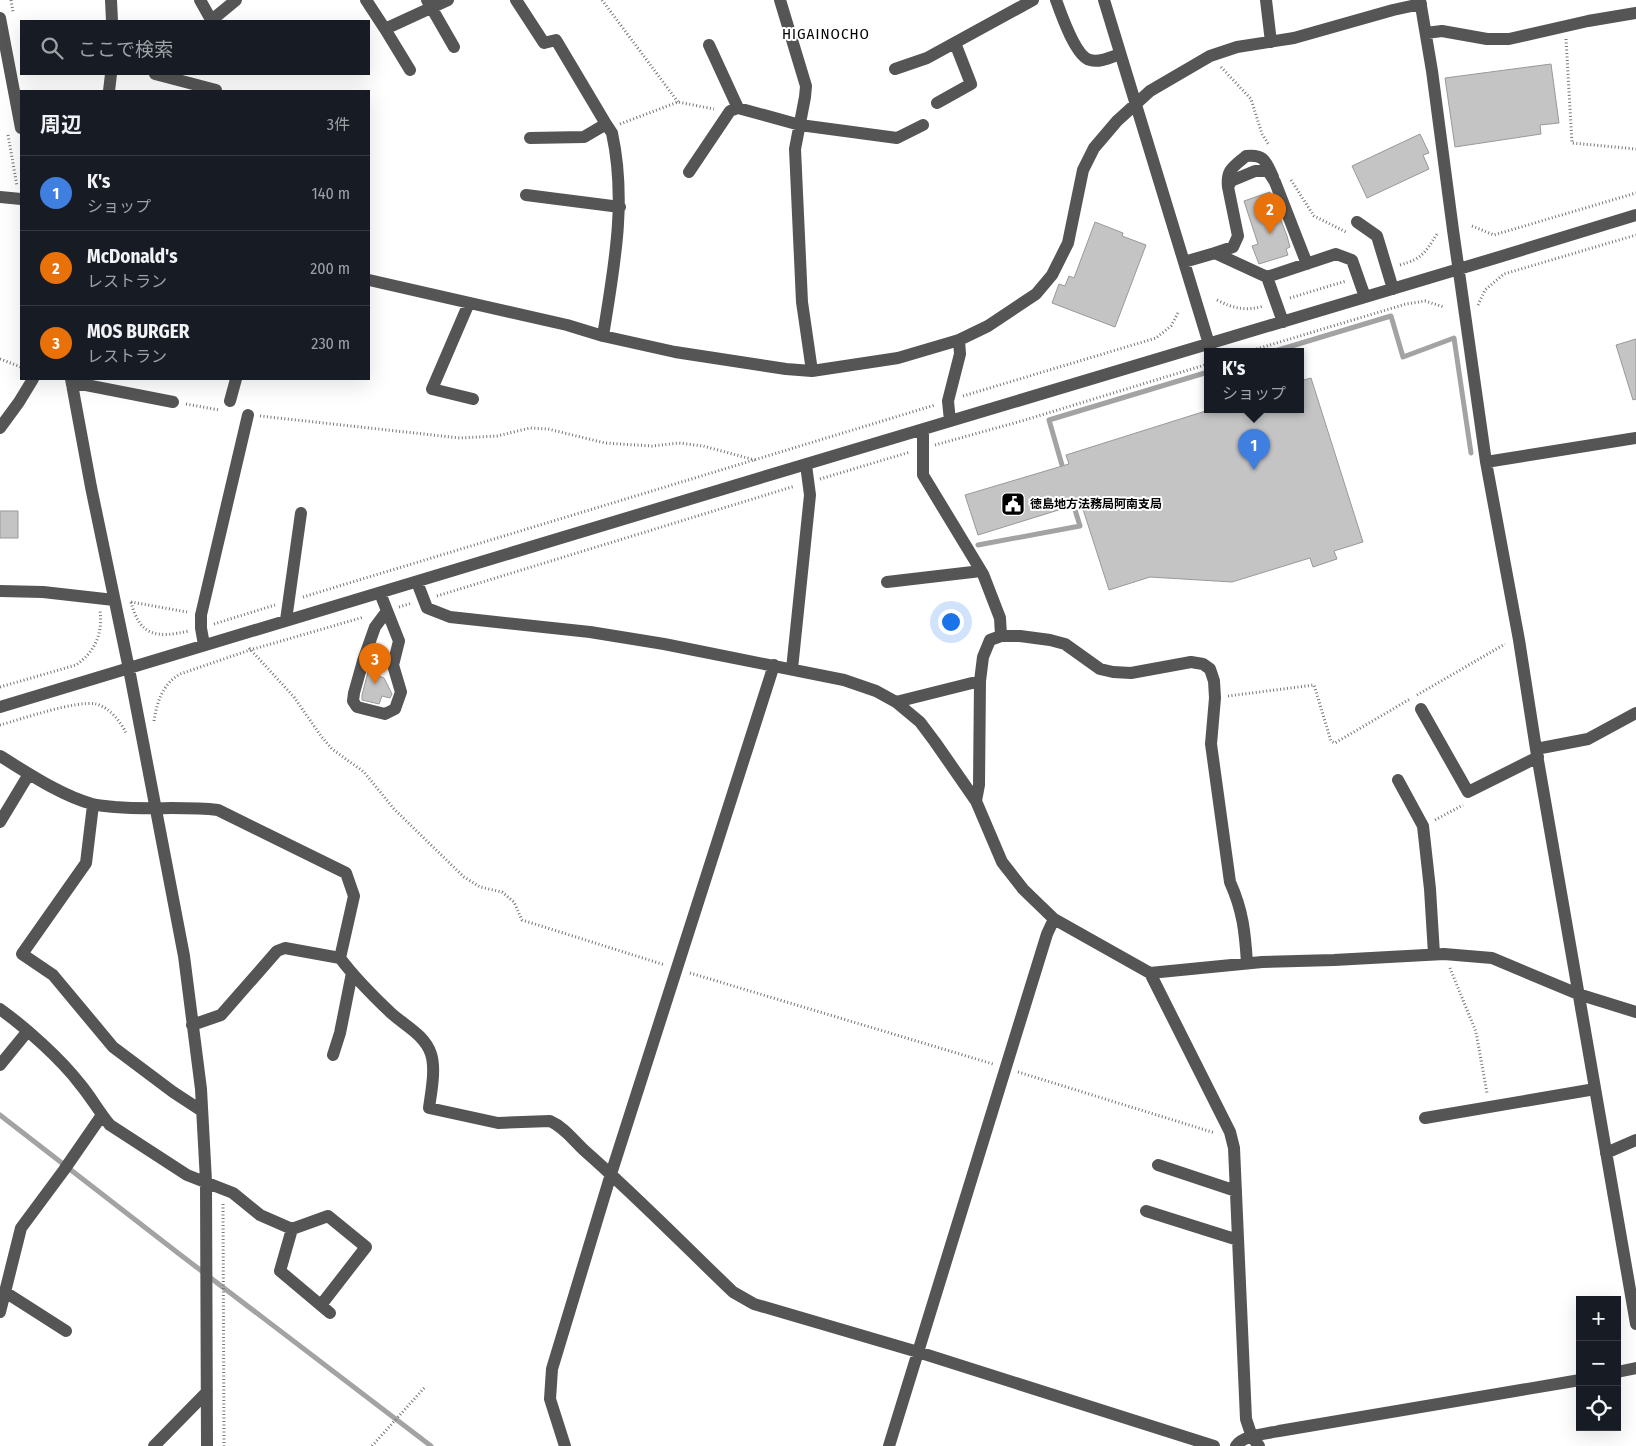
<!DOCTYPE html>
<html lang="ja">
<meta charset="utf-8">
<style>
body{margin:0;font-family:"Fira Sans Condensed","Noto Sans JP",sans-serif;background:#20242c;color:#f1f3f6}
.controls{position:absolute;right:15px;bottom:15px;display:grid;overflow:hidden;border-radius:0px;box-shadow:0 5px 20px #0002}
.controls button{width:45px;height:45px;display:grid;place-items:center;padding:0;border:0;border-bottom:1px solid #363941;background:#171b24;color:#f1f3f6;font:25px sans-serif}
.you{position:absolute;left:950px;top:621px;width:18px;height:18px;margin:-12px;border:4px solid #fff;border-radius:50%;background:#1a73e8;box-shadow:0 0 0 8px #1a73e833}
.badge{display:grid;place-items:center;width:32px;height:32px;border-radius:50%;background:#0b8043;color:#fff;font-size:16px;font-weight:700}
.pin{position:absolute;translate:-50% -41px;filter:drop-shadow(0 1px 2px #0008)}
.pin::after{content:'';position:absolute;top:26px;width:18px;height:15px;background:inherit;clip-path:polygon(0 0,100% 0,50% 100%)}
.popup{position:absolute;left:1204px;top:348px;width:100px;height:65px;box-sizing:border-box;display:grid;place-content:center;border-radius:0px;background:#171b24;filter:drop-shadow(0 1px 4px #0005);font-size:16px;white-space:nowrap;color:#9ea1a6}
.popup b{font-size:19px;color:#f1f3f6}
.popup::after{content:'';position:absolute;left:50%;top:100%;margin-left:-10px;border:10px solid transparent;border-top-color:#171b24}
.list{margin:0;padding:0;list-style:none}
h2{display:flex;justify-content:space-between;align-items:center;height:65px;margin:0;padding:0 20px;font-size:21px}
h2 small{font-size:16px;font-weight:400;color:#9ea1a6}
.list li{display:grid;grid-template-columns:32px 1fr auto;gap:15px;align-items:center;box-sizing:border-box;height:75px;padding:0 20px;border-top:1px solid #363941}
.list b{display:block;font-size:19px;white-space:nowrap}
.list p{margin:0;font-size:16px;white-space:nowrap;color:#9ea1a6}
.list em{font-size:16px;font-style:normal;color:#9ea1a6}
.icon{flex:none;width:28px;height:28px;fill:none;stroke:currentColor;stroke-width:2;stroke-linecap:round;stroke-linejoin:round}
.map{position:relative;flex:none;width:1636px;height:1446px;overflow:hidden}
.search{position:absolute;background:#171b24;box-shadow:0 5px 20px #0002;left:20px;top:20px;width:350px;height:55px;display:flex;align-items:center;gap:12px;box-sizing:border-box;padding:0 18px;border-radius:0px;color:#9ea1a6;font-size:19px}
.panel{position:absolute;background:#171b24;box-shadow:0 5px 20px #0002;left:20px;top:90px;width:350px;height:290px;border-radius:0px}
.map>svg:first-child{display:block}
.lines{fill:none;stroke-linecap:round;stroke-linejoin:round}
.stream{stroke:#a3a3a3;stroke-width:5}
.building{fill:#c4c4c4;stroke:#999}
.path{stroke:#777;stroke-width:3;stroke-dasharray:1 2.5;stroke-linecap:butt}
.minor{stroke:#555;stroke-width:12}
.labels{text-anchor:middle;stroke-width:4;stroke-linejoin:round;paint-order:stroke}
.poi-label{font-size:12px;font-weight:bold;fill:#000;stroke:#fff;text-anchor:start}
.quarter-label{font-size:15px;letter-spacing:1px;fill:#000;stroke:#fff}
</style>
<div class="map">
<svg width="1636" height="1446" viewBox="0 0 1636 1446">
<rect width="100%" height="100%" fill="#fff"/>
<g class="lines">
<path class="stream" d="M1275 351 1391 316 1403 357 1454 338 1471 453
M1064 472 1049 420 1208 372
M978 545 1080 526 1072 500
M0 1115 178 1253 431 1446"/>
</g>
<path class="building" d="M1551 64 1559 123 1540 125 1541 134 1455 147 1445 78Z
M1420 134 1429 153 1423 155 1429 169 1367 198 1352 166Z
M1270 192 1287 236 1290 247 1286 249 1288 255 1259 264 1252 246 1258 244 1244 201Z
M1095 222 1123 233 1122 236 1146 245 1115 327 1052 303 1059 284 1065 286 1069 276 1074 278Z
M1636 339V399L1633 400 1616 345Z
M1311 378 1363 542 1334 551 1337 559 1313 567 1310 558 1232 582 1150 577 1109 590 1081 503 978 535 965 495 1069 464 1066 455 1212 409H1300V381Z
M0 511H18V538H0Z
M368 672 384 678 392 694 390 698 382 696 379 704 362 700V695Z"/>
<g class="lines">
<path class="path" d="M11 0 13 12
M602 0 678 102
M1566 39 1572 143 1636 149
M1221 67 1251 99 1262 134 1269 145
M620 124 678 102 714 109
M8 135 17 186
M1291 180 1314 216 1346 232
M1472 226 1494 235 1636 193
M1400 265C1423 258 1424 254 1437 234
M1290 298 1346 281
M1217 300C1234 309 1246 311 1264 306
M1478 305 1485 290 1504 274 1636 235
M1250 351 1406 304 1425 301 1444 307
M0 359 21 367
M963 396 1156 338 1171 326 1179 311
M186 404 219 410
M260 416 460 438 497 436 530 428 548 429 605 443 652 446 679 443 703 446 755 460
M935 445 1025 420 1208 364
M820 479 910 452
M437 596 795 486
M303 597 935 405
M131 602C140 637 157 638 189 631
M131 602 187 612
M399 607 412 603
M214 624 275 605
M249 648 294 697 321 736 332 749 364 772 394 809 464 877 480 887 502 892 514 902 522 920 665 965
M0 687 76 665C95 652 103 633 100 611
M1417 695 1505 644
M1228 696 1314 685 1331 741 1335 743 1410 699
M154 721C157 701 163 684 180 674L250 650 364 617
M0 725C22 719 76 700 96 704 109 707 121 722 126 733
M1435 820 1463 805
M1450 968 1476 1032 1487 1093
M690 973 993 1064
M1018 1072 1215 1133
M223 1204 224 1446
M372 1446 425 1387"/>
<path class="minor" d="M111 0 112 21
M200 0 209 16 213 19 236 0
M366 0 385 29
M427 0 454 47
M516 0 544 43 556 40 606 124
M780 0 806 86 805 97 795 149 802 302 812 371
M1056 0C1061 14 1076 57 1090 60 1100 63 1111 57 1120 54
M1104 0 1209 344
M1266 0 1271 42
M1420 0 1432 71 1453 230 1486 462 1519 640 1536 749 1636 1324
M0 18 21 128
M1426 33 1442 31 1487 39H1509L1588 21 1636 13
M895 69 927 58 1033 0
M410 70 385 29 448 0
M155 74 216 90
M109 91 111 74
M937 103 971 84 955 43
M738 108 800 125 897 138 923 125
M530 138 584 137 606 124 612 133C627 202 614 267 603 336
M689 172 730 111 738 108 709 45
M1228 187C1226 170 1233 167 1246 156 1264 154 1266 161 1273 177
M526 195 620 207
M0 197 21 199
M1357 222 1377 236 1393 289
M1215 253 1233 247 1238 236 1228 187 1231 181 1255 171H1268L1275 182 1307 264
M1184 262 1215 253 1267 277 1283 322
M1267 277 1336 254 1352 260 1365 297
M369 280 567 325 603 336 675 352 786 369 812 371 898 358 959 340 988 326 1036 294 1052 275 1068 243 1083 170 1094 148 1117 121 1150 91 1210 56 1237 47 1294 38 1393 10 1421 4
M469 303 432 389 473 399
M71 379 91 487 129 669 184 956 201 1089 206 1181 207 1446
M72 385H86L173 402
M230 401 236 379
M950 421 948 401 960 354 959 340
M0 428 19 402 33 379
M923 429V475L983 574 1000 618 1001 636
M1486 462 1636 438
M417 582 427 608 450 617 590 632 664 644 844 680 876 691 896 702 920 722 935 742 976 801 1002 862 1023 889 1054 919 1150 973 1262 962 1334 960 1444 954 1492 958 1578 994 1636 1012
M887 582 981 571
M0 591 43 592 114 600
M380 593 399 641 393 665 401 692 395 709 385 714 357 707 353 701 354 693 363 661 375 627 387 611
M286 620 301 513
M204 645 201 628V615L248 415
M792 669 810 495 806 465
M896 702 980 681
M0 707 773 474 1499 257 1636 215
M1421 709 1468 792 1538 757
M1536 749 1588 739 1636 713
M0 756C28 773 60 795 92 804 99 806 107 806 115 807 149 810 184 806 218 810L346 873 354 896 340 958C355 978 373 996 391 1013 404 1025 425 1035 431 1054 436 1069 431 1093 429 1108L498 1123 550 1121C564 1127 574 1141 585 1151 636 1196 684 1245 733 1292L754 1304 918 1352 1214 1446
M1398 780 1423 826 1430 889 1434 954
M976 801 979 785 980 681 983 657 990 640 1001 636H1020L1050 640 1065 644 1100 669 1113 672 1131 673 1191 662 1203 664 1210 669 1214 681 1215 698 1211 744 1230 882C1243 911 1245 932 1247 963
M93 805 86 863 22 954 53 975 113 1047 173 1092 202 1111
M0 822 29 774
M1150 973 1230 1132 1234 1148 1246 1419 1252 1437 1259 1446
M0 1009C25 1027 61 1059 80 1084 91 1097 99 1112 110 1125L187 1175 233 1193 260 1215 292 1229 328 1216 366 1247 321 1305
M192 1025 221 1015 277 951 285 948 340 958
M333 1055 340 1033 352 973
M0 1065 27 1032
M1425 1118 1595 1089
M1606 1153 1636 1140
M1158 1165 1236 1191
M1146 1211 1238 1240
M292 1229 280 1271 330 1313
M5 1292 66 1331
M0 1312 21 1228 64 1170 102 1115
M1617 1372 1636 1368
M154 1446 207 1392
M565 1446 550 1399 552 1369 611 1174 774 665
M889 1446 1047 934 1054 919
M1236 1446C1243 1435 1266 1434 1279 1431L1580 1380"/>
</g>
<defs>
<g id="civic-square" transform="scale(1.25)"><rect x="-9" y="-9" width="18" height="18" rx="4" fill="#000" stroke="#fff"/><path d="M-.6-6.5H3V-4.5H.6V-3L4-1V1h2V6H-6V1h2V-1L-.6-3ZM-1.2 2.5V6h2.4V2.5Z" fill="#fff"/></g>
</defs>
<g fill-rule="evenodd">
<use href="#civic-square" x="1013" y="504"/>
</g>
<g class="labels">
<g class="poi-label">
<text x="1030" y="508">徳島地方法務局阿南支局</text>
</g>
<g class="quarter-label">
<text x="826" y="39">HIGAINOCHO</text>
</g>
</g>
</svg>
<div class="controls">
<button>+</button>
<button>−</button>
<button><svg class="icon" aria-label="locate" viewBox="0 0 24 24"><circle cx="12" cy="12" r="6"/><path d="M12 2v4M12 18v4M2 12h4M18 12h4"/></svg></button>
</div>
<div class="you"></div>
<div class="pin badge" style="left:1254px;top:470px;background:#3f7fe0">1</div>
<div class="popup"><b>K's</b>ショップ</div>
<div class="pin badge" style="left:1270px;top:234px;background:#e8710a">2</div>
<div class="pin badge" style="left:375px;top:684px;background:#e8710a">3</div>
<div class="search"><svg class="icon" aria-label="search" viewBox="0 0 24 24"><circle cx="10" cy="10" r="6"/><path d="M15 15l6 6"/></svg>ここで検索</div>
<section class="panel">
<h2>周辺<small>3件</small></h2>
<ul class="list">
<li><span class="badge" style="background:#3f7fe0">1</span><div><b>K's</b><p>ショップ</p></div><em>140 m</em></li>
<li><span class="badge" style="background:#e8710a">2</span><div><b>McDonald's</b><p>レストラン</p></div><em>200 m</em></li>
<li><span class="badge" style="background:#e8710a">3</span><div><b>MOS BURGER</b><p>レストラン</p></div><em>230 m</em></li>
</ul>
</section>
</div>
